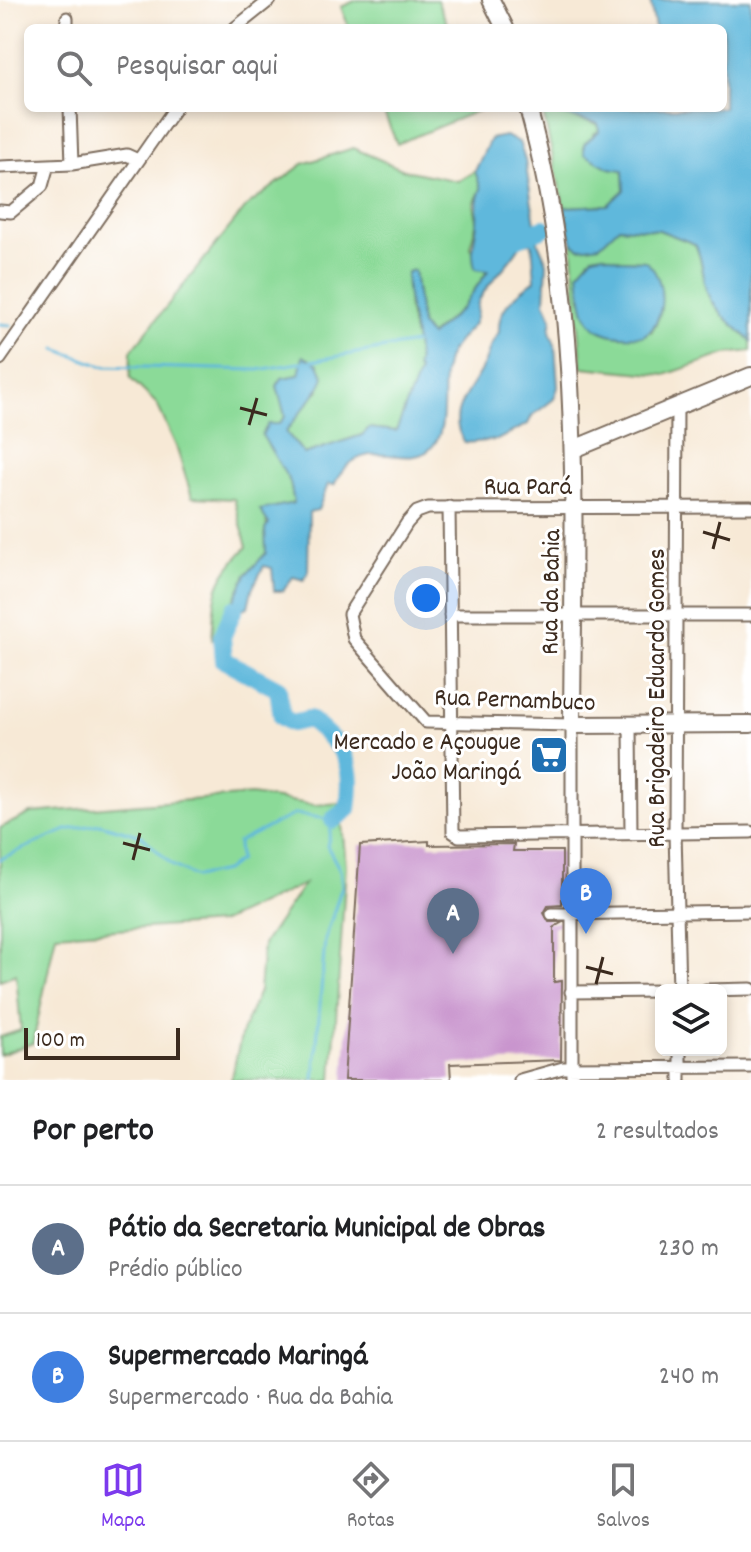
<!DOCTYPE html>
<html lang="pt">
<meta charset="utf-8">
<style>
body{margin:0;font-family:Dekko,sans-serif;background:#f6f6f6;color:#202124}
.controls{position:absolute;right:24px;bottom:24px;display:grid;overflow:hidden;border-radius:12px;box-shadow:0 4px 12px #0003}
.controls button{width:72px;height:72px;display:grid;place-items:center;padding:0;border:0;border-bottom:2px solid #e0e0e0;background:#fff;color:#202124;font:40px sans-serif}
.scale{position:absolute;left:24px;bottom:20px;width:156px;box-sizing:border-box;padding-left:8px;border:4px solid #3b2a1e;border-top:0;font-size:22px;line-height:28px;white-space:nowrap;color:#3b2a1e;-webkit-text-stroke:6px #fff;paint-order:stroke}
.you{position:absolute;left:426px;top:598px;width:28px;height:28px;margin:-20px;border:6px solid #fff;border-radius:50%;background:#1a73e8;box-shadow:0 0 0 12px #1a73e833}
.badge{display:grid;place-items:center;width:52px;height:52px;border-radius:50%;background:#7c3aed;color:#fff;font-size:26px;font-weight:700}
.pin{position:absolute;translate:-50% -66px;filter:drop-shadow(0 2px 4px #0008)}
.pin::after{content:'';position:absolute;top:42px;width:28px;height:24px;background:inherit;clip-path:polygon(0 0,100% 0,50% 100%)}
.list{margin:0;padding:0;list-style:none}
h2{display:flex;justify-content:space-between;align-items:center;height:104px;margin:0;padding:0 32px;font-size:34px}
h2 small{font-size:26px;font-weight:400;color:#757577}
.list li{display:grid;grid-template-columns:52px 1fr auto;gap:24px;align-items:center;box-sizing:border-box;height:128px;padding:0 32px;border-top:2px solid #e0e0e0}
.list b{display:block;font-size:30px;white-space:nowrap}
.list p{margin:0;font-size:26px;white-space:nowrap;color:#757577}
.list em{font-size:26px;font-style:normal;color:#757577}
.icon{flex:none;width:44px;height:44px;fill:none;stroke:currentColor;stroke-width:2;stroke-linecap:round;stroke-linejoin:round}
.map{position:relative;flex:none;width:751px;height:1080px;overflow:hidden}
.search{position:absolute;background:#fff;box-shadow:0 4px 12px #0003;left:24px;right:24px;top:24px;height:88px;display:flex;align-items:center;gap:20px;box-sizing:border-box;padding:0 28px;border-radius:12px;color:#757577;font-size:30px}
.sheet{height:360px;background:#fff}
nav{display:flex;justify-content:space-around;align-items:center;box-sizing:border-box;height:112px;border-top:2px solid #e0e0e0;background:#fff;font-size:22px;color:#757577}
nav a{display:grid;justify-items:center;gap:4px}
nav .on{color:#7c3aed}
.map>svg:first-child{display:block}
.green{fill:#8bda98;stroke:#63825b;stroke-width:2;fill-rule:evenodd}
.water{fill:#5fb8dc;stroke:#4d717d;stroke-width:2}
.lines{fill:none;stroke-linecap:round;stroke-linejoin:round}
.stream{stroke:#5fb8dc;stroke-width:3}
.river{stroke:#5fb8dc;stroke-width:18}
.building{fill:#c995ce}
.street-casing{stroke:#7d6d5e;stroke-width:15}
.secondary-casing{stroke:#7d6d5e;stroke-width:20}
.street{stroke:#fff;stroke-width:11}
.secondary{stroke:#fff;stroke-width:16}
.ticks{fill:none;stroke:#3b2a1e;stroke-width:3}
.labels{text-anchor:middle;stroke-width:6;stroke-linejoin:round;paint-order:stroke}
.street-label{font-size:26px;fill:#3b2a1e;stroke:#fff}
.poi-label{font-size:26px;fill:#3b2a1e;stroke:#fff;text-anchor:end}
</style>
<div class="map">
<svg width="751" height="1080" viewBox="0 0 751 1080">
<rect width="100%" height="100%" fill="#fff"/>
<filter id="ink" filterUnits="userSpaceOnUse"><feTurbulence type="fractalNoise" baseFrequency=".0125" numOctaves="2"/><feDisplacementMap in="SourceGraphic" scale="16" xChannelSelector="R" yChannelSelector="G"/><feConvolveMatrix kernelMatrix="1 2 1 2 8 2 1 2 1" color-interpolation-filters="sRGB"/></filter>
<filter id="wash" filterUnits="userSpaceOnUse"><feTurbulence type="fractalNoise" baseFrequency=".006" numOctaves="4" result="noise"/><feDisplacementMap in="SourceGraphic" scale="32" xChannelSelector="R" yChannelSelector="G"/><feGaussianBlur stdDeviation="1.8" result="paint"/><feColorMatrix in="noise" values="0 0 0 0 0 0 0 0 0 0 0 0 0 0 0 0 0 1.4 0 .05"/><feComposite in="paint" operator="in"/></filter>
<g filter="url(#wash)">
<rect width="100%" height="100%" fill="#f7e9d6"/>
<path class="green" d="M357 0H437L449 28H349L341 7Z
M382 108H481L482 109 397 144Z
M542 108 598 124 599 131 593 134C599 155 600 166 623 170L624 190 608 205 564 207Z
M353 148 404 170 458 181 475 171 481 189 474 204 477 221 470 247 488 270 461 309 429 336 421 325 414 271C403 303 410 320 419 351 425 376 405 409 396 431L370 428 362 435 304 454 286 432 304 403 319 390 299 375 282 378 277 386 285 416 279 424 294 503 267 509 266 553 246 575 221 630 212 639C215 593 213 581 247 547L234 499 192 497 176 446 157 404 130 378 131 351 246 207 303 164Z
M618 227 659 230 695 244C705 264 701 282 711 299 719 315 739 329 751 341V351L726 354 665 375 582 367 572 242 580 248ZM602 255 621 260 645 261C663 281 667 310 651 332L581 299 579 272 593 256Z
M251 795 315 805 340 803 346 866 332 1080H231L242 1032 259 991 263 944 304 884 220 923 56 934 33 1043 0 1055V1037L21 1030 16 974 0 980V828L31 813Z"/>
<path class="water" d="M650 0H751V341C739 329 719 315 711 299 701 281 705 263 695 244L659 230 619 227 600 245 580 248 572 242 564 207 608 205 624 190 623 170 609 168 584 154V144L599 131 598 123 551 113 547 108H723V28H655Z
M505 136 519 142 525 160 538 242 547 263 545 302 552 318 550 331 555 345 558 387 554 399 532 416 528 424 497 440 465 443C444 413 470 392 483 366 491 350 486 350 499 332 497 306 518 294 535 280L532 243 521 244C511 264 485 284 478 303 476 312 478 319 472 326 464 335 454 344 449 355 436 382 453 428 430 449 405 472 361 429 334 485L328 484 318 510 309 512 308 572 304 580 293 577 283 591H274L272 568 264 566 252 589 248 607 239 610 231 628 221 630 246 575 266 553 265 529 269 524 260 510 294 503 290 482 262 435 268 424H279L285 416 277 386 282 378 299 375 303 356 318 364 324 377C318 395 297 414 286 432L304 454 362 435 369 428 396 431 419 372 416 366C423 356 403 296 407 272L414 270 421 325 430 336 461 309 488 271 475 269C470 246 475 243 477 222 478 209 475 203 481 189L475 171 490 139Z
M602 254 621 260 645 261C668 278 667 322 643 336 586 339 583 321 579 272L593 256Z"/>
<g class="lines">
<path class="stream" d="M0 324 10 325
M56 349 102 366 258 370 415 343
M0 859 66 830 100 824 142 836 172 865 195 877 225 871 239 860 238 842 295 814 333 820 327 846 340 870 342 886 325 940 314 1080"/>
<path class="river" d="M516 239 544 228
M234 609 222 637 224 660 278 689 282 717 292 723 309 719C347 750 354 762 348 809L333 820"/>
</g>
<g id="blocks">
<path class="building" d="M429 841V845L514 844 513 851H562V905L548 906 544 913 549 922H563L554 927V982L562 981 561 1060 450 1064 451 1080H344L360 845Z"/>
</g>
</g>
<g filter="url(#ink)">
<use href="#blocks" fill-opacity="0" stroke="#7d6d5e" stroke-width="2"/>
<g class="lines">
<g class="street-casing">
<path id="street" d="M67 18V28
M235 28 270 0
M70 108 72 164
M0 167 72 164 127 155 138 160
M0 211 11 212 42 186 48 165
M0 359 175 108
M677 406 675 832 679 990
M449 507 453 832 459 836 751 832
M450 615H751
M630 725 631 834
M552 914 751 911
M706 990 751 989
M571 992 661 991
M680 1050V1080
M520 1080 563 1068 751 1067
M572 1080V725L426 722 354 639 349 614 407 523 417 512 428 508 751 507"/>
</g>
<g class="secondary-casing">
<path id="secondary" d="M491 0 505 28
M528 108C584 308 573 519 572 725L751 724
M574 449 751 376"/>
</g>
<use href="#street" class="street"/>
<use href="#secondary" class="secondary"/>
</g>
</g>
<path class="ticks" d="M240 408 267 415M249 425 257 398M703 532 730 540M713 549 720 522M123 843 150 850M133 860 140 833M586 967 613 974M596 984 603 957"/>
<defs>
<g id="supermarket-square" transform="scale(2)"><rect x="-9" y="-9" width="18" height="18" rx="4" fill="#1f6fb2" stroke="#fff"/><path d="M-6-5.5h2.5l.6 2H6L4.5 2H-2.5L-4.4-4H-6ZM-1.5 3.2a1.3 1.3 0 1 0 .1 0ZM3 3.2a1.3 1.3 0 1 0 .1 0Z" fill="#fff"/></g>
</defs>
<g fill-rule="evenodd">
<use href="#supermarket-square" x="549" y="755"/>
</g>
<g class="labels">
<g class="street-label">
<text x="528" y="494">Rua Pará</text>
<text transform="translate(549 592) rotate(-89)" y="9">Rua da Bahia</text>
<text transform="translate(515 698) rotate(2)" y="9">Rua Pernambuco</text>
<text transform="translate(655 698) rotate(-90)" y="9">Rua Brigadeiro Eduardo Gomes</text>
</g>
<g class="poi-label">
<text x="521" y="749">Mercado e Açougue<tspan x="521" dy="30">João Maringá</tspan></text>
</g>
</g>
</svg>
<div class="controls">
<button><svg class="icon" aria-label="layers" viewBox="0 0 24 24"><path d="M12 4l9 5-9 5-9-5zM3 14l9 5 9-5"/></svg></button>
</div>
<div class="scale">100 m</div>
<div class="you"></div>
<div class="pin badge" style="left:453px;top:954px;background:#5c6f8a">A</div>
<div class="pin badge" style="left:586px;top:934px;background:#3f7fe0">B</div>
<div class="search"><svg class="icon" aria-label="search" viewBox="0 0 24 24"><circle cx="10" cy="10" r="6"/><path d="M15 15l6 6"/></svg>Pesquisar aqui</div>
</div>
<section class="sheet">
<h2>Por perto<small>2 resultados</small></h2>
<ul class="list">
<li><span class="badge" style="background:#5c6f8a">A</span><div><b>Pátio da Secretaria Municipal de Obras</b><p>Prédio público</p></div><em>230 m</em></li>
<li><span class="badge" style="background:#3f7fe0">B</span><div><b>Supermercado Maringá</b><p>Supermercado · Rua da Bahia</p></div><em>240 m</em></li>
</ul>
</section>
<nav>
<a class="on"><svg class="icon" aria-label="map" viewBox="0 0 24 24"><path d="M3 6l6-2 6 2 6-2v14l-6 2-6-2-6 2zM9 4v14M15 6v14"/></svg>Mapa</a>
<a><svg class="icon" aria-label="directions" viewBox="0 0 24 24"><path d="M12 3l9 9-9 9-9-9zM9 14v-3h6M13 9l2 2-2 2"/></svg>Rotas</a>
<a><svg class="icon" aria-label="saved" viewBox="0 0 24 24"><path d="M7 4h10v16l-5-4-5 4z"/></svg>Salvos</a>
</nav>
